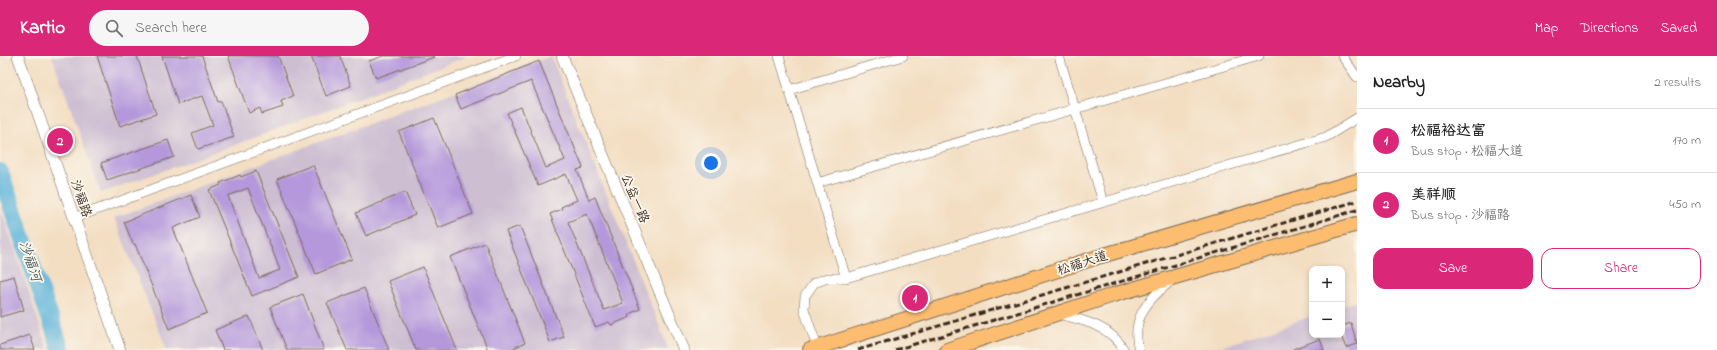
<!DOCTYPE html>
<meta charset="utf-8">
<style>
body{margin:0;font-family:"Indie Flower","LXGW WenKai TC",sans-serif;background:#f6f6f6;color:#222}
.controls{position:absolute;right:12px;bottom:12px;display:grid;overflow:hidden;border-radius:8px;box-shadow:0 2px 6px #0003}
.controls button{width:36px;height:36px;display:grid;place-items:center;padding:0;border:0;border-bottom:1px solid #e0e0e0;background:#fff;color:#222;font:20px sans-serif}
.you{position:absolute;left:711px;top:107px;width:14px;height:14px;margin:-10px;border:3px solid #fff;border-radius:50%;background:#1a73e8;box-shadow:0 0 0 6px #1a73e833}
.badge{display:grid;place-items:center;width:26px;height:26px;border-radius:50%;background:#db2777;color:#fff;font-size:13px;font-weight:700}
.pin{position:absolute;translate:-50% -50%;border:2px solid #fff;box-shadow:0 1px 4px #0006}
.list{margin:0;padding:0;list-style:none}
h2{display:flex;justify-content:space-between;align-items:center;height:52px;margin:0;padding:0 16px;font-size:17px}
h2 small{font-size:13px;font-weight:400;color:#767676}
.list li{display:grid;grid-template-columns:26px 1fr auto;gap:12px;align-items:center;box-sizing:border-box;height:64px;padding:0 16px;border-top:1px solid #e0e0e0}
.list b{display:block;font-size:15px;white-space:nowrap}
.list p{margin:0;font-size:13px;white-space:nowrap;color:#767676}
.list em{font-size:13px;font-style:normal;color:#767676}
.actions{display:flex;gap:8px;padding:12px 16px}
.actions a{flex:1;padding:9px 0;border:1px solid #db2777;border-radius:12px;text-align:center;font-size:14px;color:#db2777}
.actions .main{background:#db2777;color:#fff}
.icon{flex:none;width:22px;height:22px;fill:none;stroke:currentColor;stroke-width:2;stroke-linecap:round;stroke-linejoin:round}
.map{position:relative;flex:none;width:1357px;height:294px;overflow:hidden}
header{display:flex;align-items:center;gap:24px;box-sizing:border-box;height:56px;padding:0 20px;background:#db2777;color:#fff}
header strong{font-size:19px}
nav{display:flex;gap:22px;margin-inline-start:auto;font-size:14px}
.search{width:280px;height:36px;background:#f6f6f6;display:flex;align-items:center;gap:10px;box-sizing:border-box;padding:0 14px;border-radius:22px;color:#767676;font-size:15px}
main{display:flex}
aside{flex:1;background:#fff}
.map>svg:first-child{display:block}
.industrial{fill:#cdbed2}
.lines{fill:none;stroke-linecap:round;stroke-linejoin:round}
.river{stroke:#5cb3d9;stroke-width:18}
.building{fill:#b498db;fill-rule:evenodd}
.minor-casing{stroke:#7b6957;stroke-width:10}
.tertiary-casing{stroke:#7b6957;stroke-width:12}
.primary-casing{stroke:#7b6957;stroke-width:16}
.minor{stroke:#fff;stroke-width:9}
.tertiary{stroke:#fff;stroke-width:11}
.primary{stroke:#fcbd6f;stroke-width:14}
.rail{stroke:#3b2a1e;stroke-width:3;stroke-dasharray:6 3;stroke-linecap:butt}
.labels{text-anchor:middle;stroke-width:3.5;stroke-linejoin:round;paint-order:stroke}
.street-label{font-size:13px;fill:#3b2a1e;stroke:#fbf7ec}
.water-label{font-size:14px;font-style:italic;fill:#475a5f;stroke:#fbf7ec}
</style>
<header>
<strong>Kartio</strong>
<div class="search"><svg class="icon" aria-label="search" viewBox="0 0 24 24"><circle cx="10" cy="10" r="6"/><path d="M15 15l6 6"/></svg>Search here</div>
<nav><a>Map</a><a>Directions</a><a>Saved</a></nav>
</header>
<main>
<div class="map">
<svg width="1357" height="294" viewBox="0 0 1357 294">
<rect width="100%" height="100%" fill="#fbf7ec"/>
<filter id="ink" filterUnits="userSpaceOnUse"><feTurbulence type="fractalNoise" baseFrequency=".025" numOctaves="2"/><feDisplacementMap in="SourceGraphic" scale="8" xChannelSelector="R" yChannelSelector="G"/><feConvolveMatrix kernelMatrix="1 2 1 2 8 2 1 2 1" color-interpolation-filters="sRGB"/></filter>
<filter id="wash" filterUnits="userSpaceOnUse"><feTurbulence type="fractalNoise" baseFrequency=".012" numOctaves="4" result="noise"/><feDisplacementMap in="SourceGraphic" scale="16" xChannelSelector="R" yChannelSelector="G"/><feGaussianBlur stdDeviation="0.9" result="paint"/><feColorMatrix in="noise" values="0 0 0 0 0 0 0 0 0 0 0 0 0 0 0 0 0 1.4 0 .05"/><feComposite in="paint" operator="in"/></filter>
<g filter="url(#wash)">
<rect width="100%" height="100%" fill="#f3dec2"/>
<path class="industrial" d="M52 0H225L228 9 225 0H468L254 82 101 137Z
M551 0 669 294H167L114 162Z
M0 151 10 179 48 294H0Z
M1355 246 1357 252V294H1212L1312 260V279H1342V250Z"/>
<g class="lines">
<path class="river" d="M0 116 61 294"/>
</g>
<g id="blocks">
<path class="building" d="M97 0H137L156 58 120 70Z
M162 0H202L218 46 221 45 234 81 198 93 192 77 213 69 202 40 178 48Z
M228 0H278L293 40 281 45 283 51 262 58 260 52 249 57Z
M311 0H340L351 30 326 40Z
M383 0H434V1L376 22 369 5Z
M539 5 583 112 577 114 589 144 595 141 640 253 629 258 630 261 611 269 609 266 595 271 550 158 562 153 561 151 577 144 566 118 538 130 507 57 521 51 546 112 565 104 531 25 461 53 455 39ZM587 158 623 247 604 254 568 166Z
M434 62 473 158 438 172 399 76Z
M168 84 174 101 107 124 101 107Z
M313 109 352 203 316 218 277 123Z
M256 115 299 221 252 240 209 134 221 129 220 127 240 119 241 121ZM248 132 280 214 259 222 228 140Z
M405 136 415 159 366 180 356 157Z
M191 139 200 161 173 172 207 257 169 273 135 188H133L124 166Z
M520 170 564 281 550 286 506 175Z
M485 187 525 287 509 294H488L450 201Z
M423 211 457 294H416L388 225Z
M14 220 24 254 0 261V224Z
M364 232 389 294H347L327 247Z
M303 238 324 294H287L270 251Z
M249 260 263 294H223L215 274Z
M1351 267 1357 288 1346 292 1342 282V270Z
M30 279 35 294H0V289Z
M1320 283 1324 294H1293V293Z"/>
</g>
</g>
<g filter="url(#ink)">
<use href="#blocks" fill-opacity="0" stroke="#7b6957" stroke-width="1"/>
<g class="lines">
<g class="minor-casing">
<path id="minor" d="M779 0 846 222
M1059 0 1103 146
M1342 0 1357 21
M789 34 903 0
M817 127 1259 0
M74 162 516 0
M1059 258C1083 264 1111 270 1124 294
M818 294 804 253 805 240 814 227 828 222H846L1326 81 1357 62
M1139 294C1130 263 1148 243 1171 225"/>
</g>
<g class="tertiary-casing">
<path id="tertiary" d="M18 0 120 294
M562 0 684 294"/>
</g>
<g class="primary-casing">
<path id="primary" d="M810 294 1101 200 1357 125
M947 294 1113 239 1357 168"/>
</g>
<use href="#minor" class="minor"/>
<use href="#tertiary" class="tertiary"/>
<use href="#primary" class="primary"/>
<path class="rail" d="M858 294 1357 145
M895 294 1357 154"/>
</g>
</g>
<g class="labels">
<g class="street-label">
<text transform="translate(82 142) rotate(71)" y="5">沙福路</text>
<text transform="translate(636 142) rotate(67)" y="5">公益一路</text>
<text transform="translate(1082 206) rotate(-18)" y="5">松福大道</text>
</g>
<g class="water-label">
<text transform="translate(31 205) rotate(71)" y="5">沙福河</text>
</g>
</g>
</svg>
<div class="controls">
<button>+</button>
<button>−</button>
</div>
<div class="you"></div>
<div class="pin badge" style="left:915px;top:242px">1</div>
<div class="pin badge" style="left:60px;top:85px">2</div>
</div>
<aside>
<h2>Nearby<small>2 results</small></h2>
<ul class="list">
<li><span class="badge">1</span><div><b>松福裕达富</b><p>Bus stop · 松福大道</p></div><em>170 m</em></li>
<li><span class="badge">2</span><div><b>美祥顺</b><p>Bus stop · 沙福路</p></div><em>450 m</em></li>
</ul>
<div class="actions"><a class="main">Save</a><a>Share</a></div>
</aside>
</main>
